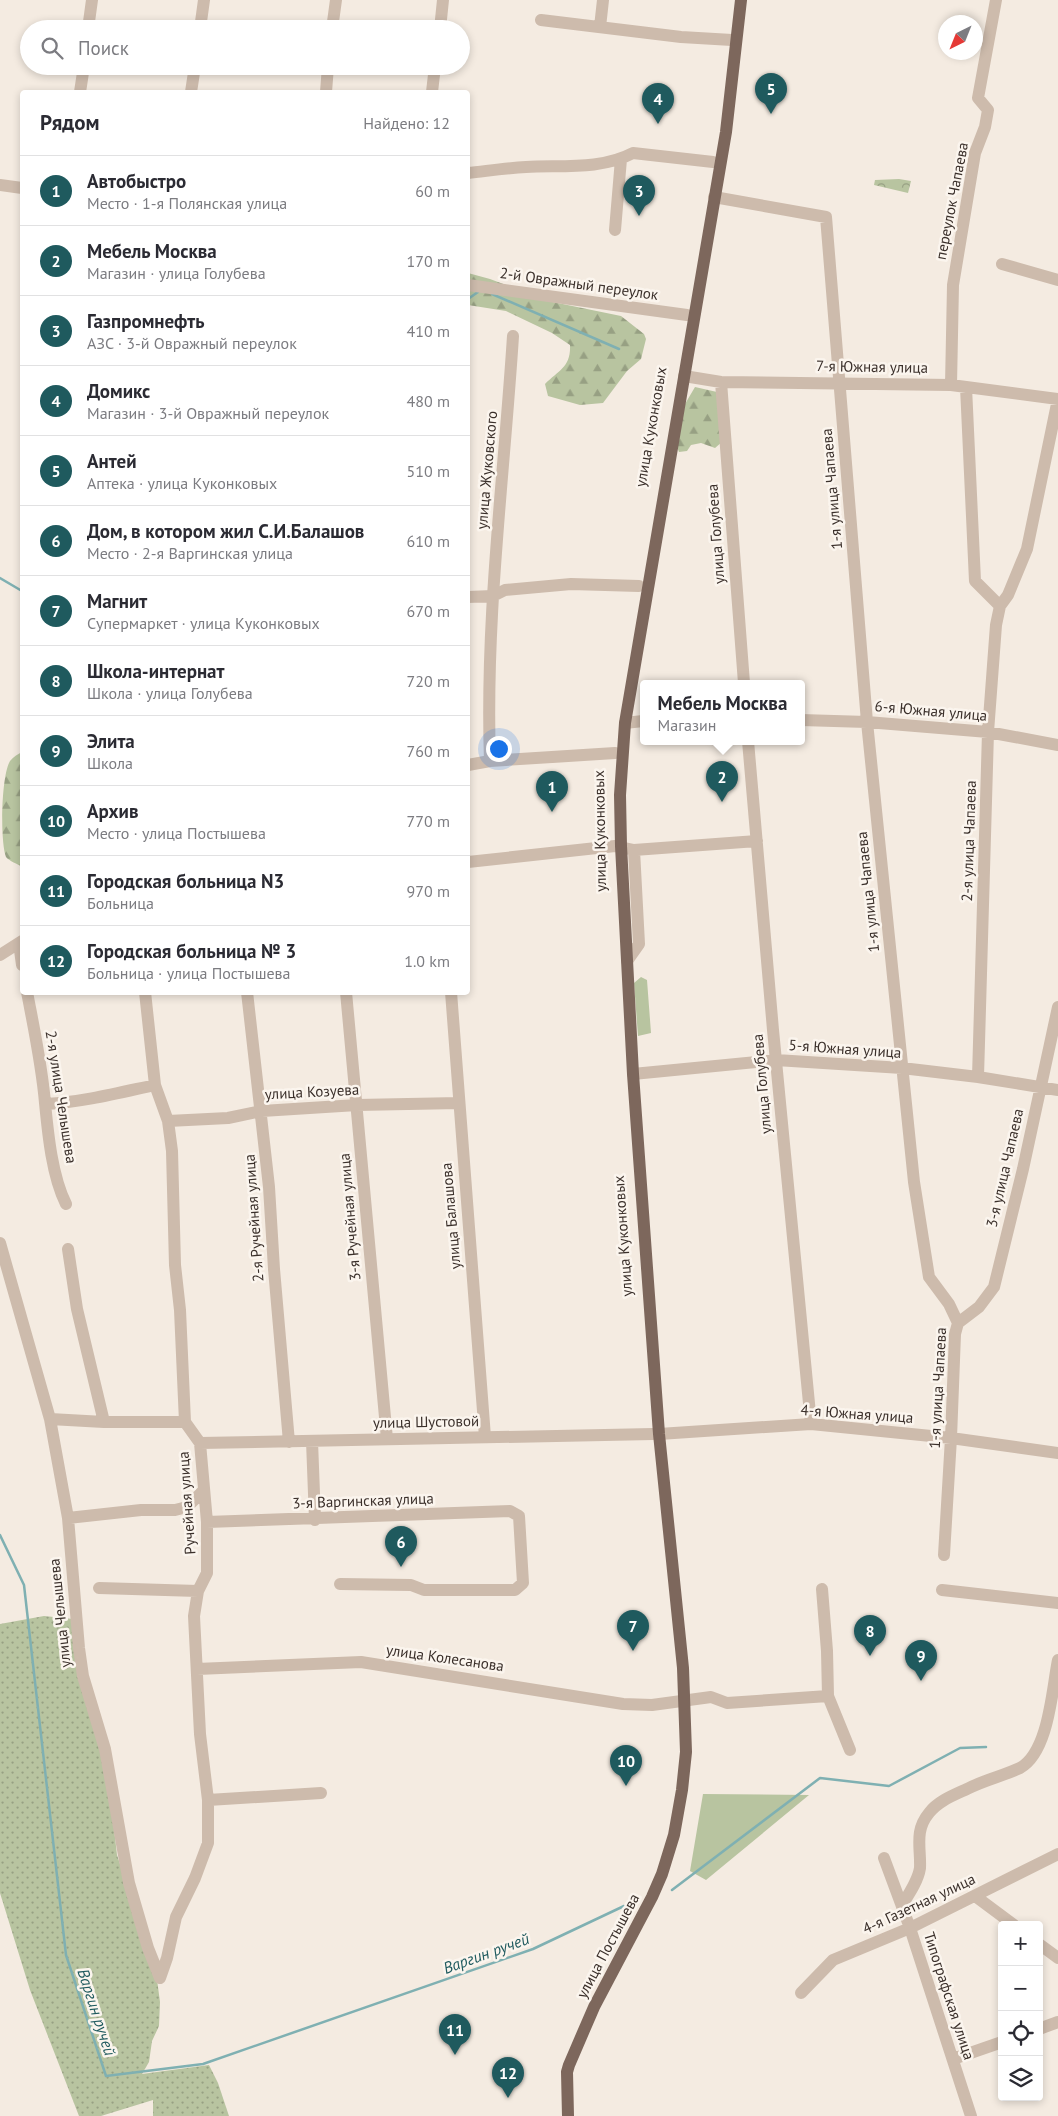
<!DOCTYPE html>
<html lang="ru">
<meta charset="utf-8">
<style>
body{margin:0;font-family:"PT Sans",sans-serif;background:#f7f7f7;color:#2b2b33}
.controls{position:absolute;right:15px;bottom:15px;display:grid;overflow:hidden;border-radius:5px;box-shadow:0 2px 8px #0003}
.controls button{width:45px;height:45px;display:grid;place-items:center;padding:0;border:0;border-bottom:1px solid #e1e1e2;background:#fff;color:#2b2b33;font:25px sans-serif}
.compass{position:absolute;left:938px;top:15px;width:45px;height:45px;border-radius:50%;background:#fff;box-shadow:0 2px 8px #0003;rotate:223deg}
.you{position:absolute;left:498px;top:748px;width:18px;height:18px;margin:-12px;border:4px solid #fff;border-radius:50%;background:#1a73e8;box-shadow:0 0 0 8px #1a73e833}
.badge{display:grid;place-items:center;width:32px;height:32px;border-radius:50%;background:#1f5a5e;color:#fff;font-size:16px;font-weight:700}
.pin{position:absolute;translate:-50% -41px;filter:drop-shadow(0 1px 2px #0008)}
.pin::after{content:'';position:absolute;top:26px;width:18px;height:15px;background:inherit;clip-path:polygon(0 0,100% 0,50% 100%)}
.popup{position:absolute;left:640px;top:680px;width:165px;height:65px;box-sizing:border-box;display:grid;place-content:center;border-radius:5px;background:#fff;filter:drop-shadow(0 1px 4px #0005);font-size:16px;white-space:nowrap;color:#7c7c81}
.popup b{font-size:19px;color:#2b2b33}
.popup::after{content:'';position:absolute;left:50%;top:100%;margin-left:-10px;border:10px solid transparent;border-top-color:#fff}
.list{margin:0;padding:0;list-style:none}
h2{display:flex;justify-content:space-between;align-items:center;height:65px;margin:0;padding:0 20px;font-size:21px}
h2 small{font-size:16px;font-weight:400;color:#7c7c81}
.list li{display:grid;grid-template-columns:32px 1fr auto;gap:15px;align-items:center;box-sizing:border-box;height:70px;padding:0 20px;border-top:1px solid #e1e1e2}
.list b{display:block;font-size:19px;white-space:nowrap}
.list p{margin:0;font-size:16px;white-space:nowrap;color:#7c7c81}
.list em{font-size:16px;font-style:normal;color:#7c7c81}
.icon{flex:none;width:28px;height:28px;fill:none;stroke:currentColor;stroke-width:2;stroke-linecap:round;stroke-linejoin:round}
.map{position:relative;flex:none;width:1058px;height:2116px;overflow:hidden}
.search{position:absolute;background:#fff;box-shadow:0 2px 8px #0003;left:20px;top:20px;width:450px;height:55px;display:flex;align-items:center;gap:12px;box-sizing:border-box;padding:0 18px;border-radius:28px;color:#7c7c81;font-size:19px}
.panel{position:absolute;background:#fff;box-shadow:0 2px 8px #0003;left:20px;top:90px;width:450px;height:905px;border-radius:5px}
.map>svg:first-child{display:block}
.grass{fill:#b8c4a0}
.forest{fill:url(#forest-firs)}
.park{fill:url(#park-crowns)}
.garden{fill:url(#garden-dots)}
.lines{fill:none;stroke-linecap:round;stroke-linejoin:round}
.stream{stroke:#7fb0b2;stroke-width:2.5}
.minor{stroke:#cdbbac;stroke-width:12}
.major{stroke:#7d675c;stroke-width:12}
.labels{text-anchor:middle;stroke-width:5;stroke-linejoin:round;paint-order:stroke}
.street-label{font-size:15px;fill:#3b302b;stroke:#fbf5ee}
.water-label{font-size:16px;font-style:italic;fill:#1f5a5e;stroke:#fbf5ee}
</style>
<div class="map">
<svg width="1058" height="2116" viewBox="0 0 1058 2116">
<defs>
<pattern id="forest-firs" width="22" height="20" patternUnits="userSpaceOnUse" patternTransform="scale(1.25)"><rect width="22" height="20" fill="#b8c4a0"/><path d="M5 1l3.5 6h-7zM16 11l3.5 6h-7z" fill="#97a083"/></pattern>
<pattern id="park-crowns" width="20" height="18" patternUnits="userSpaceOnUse" patternTransform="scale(1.25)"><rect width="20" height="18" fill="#b8c4a0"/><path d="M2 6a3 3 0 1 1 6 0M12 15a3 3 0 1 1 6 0" fill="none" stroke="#97a083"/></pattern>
<pattern id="garden-dots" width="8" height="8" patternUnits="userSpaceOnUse" patternTransform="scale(1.25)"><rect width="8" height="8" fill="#b8c4a0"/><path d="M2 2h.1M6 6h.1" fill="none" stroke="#97a083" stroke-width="1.8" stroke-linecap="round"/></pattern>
</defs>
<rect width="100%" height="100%" fill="#f4ebe1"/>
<path class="grass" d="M641 977 647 980 651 1033 638 1036 634 983Z
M703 1794 809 1795 706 1880 690 1871Z"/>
<path class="forest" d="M468 273 490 279 548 301 621 316 644 334 646 339 641 359 627 371 603 403 580 405 548 396 545 384C559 370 571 367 570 345L552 333 506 311 468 305Z
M695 387 717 392 722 442 715 448 701 443 691 445 687 451 679 452 677 447 685 404Z
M22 752V867C18 864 9 861 6 857 0 842 1 776 10 761 13 757 18 754 22 752Z"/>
<path class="park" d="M899 179 911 181 908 193 874 185 875 180Z"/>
<path class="garden" d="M44 1616 73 1619 109 1784 117 1855 156 1972 160 2002 159 2026 152 2041 149 2062 142 2074 209 2065 218 2083 229 2116H153V2100L101 2116H79L30 1990 0 1893V1624Z"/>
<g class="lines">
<path class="stream" d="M492 294 619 349
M468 299 478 292
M0 578 22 591
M0 1535 24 1585 66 1955 106 2076 203 2064 533 1949 624 1906
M672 1890 820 1778 889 1786 960 1748 986 1747"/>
<path class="minor" d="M541 20 681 37 732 40
M600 27 603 0
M88 29 92 0
M200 29 204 0
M332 29 336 0
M440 29 443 0
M80 92 84 66
M191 92 195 66
M326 92 328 66
M432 92 435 66
M468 173C487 171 506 168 526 167 561 165 601 170 633 153L713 162
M0 185 22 188
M714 197 826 217 867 722 914 1182 929 1277 949 1304 958 1323 955 1334 951 1438 944 1555
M615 230 621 159
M1002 264 1058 280
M468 285 687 315
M684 376 721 382 951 385 1058 399
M721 382 744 683
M951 385 953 285 975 153 985 127 988 110 978 98 996 0
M966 387 975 581 1000 606
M468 597 493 596 505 590 571 584 639 586
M801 720 867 722 988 732 1058 745
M625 723 643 721
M748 741 773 1030 811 1424
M490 761C485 619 504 477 513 336
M468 765 490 761 615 753
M634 850 757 841
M468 862 615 846 634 850 639 944 627 961
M19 943 22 965
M0 955 22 941
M27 992C34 1029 42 1066 45 1103 48 1134 52 1176 66 1204
M145 992 155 1085 168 1121 172 1151 175 1265 180 1310 185 1422 200 1443 207 1522V1573L198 1591 194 1616 200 1734 208 1800V1843L195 1878 176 1917 167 1958 160 1978
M247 992 269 1187 274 1269 289 1442
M346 992 387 1439
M451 992 485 1437
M633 1074 776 1060 902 1068 978 1077 1058 1090
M978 1077 988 732 996 625 1000 606 1008 595 1027 549 1058 399
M46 1104C83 1102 118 1093 155 1085
M168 1121 228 1118 262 1111 357 1105 459 1103
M0 1243 50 1419 68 1518 79 1648 83 1676 105 1749 129 1883 148 1948 160 1978
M68 1249 77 1309 104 1422
M958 1323 979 1307 994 1287 1023 1169 1058 1007
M50 1419 104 1422H185
M659 1434 811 1424 951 1438 1058 1453
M312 1441 315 1520
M200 1443 653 1434
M68 1518 141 1510H175L187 1507 204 1490
M207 1522 510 1511 519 1516 523 1583 515 1590H424L411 1585 340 1584
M99 1588 198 1591
M822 1589 827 1651 828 1696 850 1750
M942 1590 1058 1603
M197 1669 361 1662 623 1704 652 1705 711 1697 727 1703 828 1696
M208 1800 321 1793
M884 1858 910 1928 971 2116
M975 1896 1014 1925
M902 1905C909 1894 918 1881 920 1868 921 1848 914 1831 929 1813 938 1801 954 1795 967 1789 984 1780 1003 1776 1020 1768 1049 1752 1052 1689 1058 1660
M1039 1944 1058 1958
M801 1993 833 1960 910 1928 1058 1854
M1039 2029 1058 2022
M953 2059 1002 2042"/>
<path class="major" d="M568 2116 567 2072 569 2065 594 2007 652 1897 662 1874 674 1835 682 1790 686 1752 683 1668 659 1434 633 1074 621 846 620 795 625 723 726 132 741 0"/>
</g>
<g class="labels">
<g class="street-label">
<text transform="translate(952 201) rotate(-79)" y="5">переулок Чапаева</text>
<text transform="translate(579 284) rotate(8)" y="5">2-й Овражный переулок</text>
<text transform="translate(872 367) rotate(1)" y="5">7-я Южная улица</text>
<text transform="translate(651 427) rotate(-80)" y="5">улица Куконковых</text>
<text transform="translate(487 470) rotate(-85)" y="5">улица Жуковского</text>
<text transform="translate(832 489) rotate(-95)" y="5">1-я улица Чапаева</text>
<text transform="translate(716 534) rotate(-94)" y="5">улица Голубева</text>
<text transform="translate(931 711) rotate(5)" y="5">6-я Южная улица</text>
<text transform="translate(600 831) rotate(-91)" y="5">улица Куконковых</text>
<text transform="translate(969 841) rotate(-88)" y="5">2-я улица Чапаева</text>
<text transform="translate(868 892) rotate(-96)" y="5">1-я улица Чапаева</text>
<text transform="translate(845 1049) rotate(4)" y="5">5-я Южная улица</text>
<text transform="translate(762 1084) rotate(-95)" y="5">улица Голубева</text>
<text transform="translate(312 1092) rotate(-3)" y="5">улица Козуева</text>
<text transform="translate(61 1097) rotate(81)" y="5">2-я улица Челышева</text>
<text transform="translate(1005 1168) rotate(-77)" y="5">3-я улица Чапаева</text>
<text transform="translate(451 1216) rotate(-95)" y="5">улица Балашова</text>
<text transform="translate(350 1217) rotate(-95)" y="5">3-я Ручейная улица</text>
<text transform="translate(254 1218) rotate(-94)" y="5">2-я Ручейная улица</text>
<text transform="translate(623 1236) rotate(-94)" y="5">улица Куконковых</text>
<text transform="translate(938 1388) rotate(-87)" y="5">1-я улица Чапаева</text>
<text transform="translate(857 1414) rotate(4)" y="5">4-я Южная улица</text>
<text transform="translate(426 1422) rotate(-1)" y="5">улица Шустовой</text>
<text transform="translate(363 1501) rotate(-2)" y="5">3-я Варгинская улица</text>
<text transform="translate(187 1503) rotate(-94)" y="5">Ручейная улица</text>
<text transform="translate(60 1613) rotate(-96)" y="5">улица Челышева</text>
<text transform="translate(445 1658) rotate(8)" y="5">улица Колесанова</text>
<text transform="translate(919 1904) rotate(-25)" y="5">4-я Газетная улица</text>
<text transform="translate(608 1946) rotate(-62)" y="5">улица Постышева</text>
<text transform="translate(949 1996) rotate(72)" y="5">Типографская улица</text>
</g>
<g class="water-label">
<text transform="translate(486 1953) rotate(-20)" y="6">Варгин ручей</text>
<text transform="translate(97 2012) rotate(72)" y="6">Варгин ручей</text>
</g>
</g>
</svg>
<div class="controls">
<button>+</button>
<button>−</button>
<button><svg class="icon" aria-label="locate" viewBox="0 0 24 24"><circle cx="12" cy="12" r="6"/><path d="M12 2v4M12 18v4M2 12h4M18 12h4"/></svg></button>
<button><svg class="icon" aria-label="layers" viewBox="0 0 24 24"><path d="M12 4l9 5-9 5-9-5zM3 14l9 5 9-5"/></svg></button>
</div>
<svg class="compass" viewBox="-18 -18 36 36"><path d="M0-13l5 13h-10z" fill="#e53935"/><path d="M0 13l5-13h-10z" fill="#7c7c81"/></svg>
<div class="you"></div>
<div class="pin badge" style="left:552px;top:812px">1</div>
<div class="pin badge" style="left:722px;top:802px">2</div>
<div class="popup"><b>Мебель Москва</b>Магазин</div>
<div class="pin badge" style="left:639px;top:216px">3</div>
<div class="pin badge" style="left:658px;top:124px">4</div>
<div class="pin badge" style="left:771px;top:114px">5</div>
<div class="pin badge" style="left:401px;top:1567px">6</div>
<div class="pin badge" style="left:633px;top:1651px">7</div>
<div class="pin badge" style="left:870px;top:1656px">8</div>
<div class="pin badge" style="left:921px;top:1681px">9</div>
<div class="pin badge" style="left:626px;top:1786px">10</div>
<div class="pin badge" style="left:455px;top:2055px">11</div>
<div class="pin badge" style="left:508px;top:2098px">12</div>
<div class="search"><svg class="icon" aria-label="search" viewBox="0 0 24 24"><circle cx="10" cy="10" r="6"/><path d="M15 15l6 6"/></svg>Поиск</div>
<section class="panel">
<h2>Рядом<small>Найдено: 12</small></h2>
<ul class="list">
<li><span class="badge">1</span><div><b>Автобыстро</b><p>Место · 1-я Полянская улица</p></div><em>60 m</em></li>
<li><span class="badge">2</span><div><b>Мебель Москва</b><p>Магазин · улица Голубева</p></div><em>170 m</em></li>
<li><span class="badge">3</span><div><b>Газпромнефть</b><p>АЗС · 3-й Овражный переулок</p></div><em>410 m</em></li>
<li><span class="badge">4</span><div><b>Домикс</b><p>Магазин · 3-й Овражный переулок</p></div><em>480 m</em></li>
<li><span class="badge">5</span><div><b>Антей</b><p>Аптека · улица Куконковых</p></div><em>510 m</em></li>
<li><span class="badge">6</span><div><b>Дом, в котором жил С.И.Балашов</b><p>Место · 2-я Варгинская улица</p></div><em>610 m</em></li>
<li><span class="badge">7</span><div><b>Магнит</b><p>Супермаркет · улица Куконковых</p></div><em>670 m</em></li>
<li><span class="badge">8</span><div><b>Школа-интернат</b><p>Школа · улица Голубева</p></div><em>720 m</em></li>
<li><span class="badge">9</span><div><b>Элита</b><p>Школа</p></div><em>760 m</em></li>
<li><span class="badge">10</span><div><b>Архив</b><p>Место · улица Постышева</p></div><em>770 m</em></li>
<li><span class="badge">11</span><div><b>Городская больница N3</b><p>Больница</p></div><em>970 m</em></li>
<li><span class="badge">12</span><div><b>Городская больница № 3</b><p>Больница · улица Постышева</p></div><em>1.0 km</em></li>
</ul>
</section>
</div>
